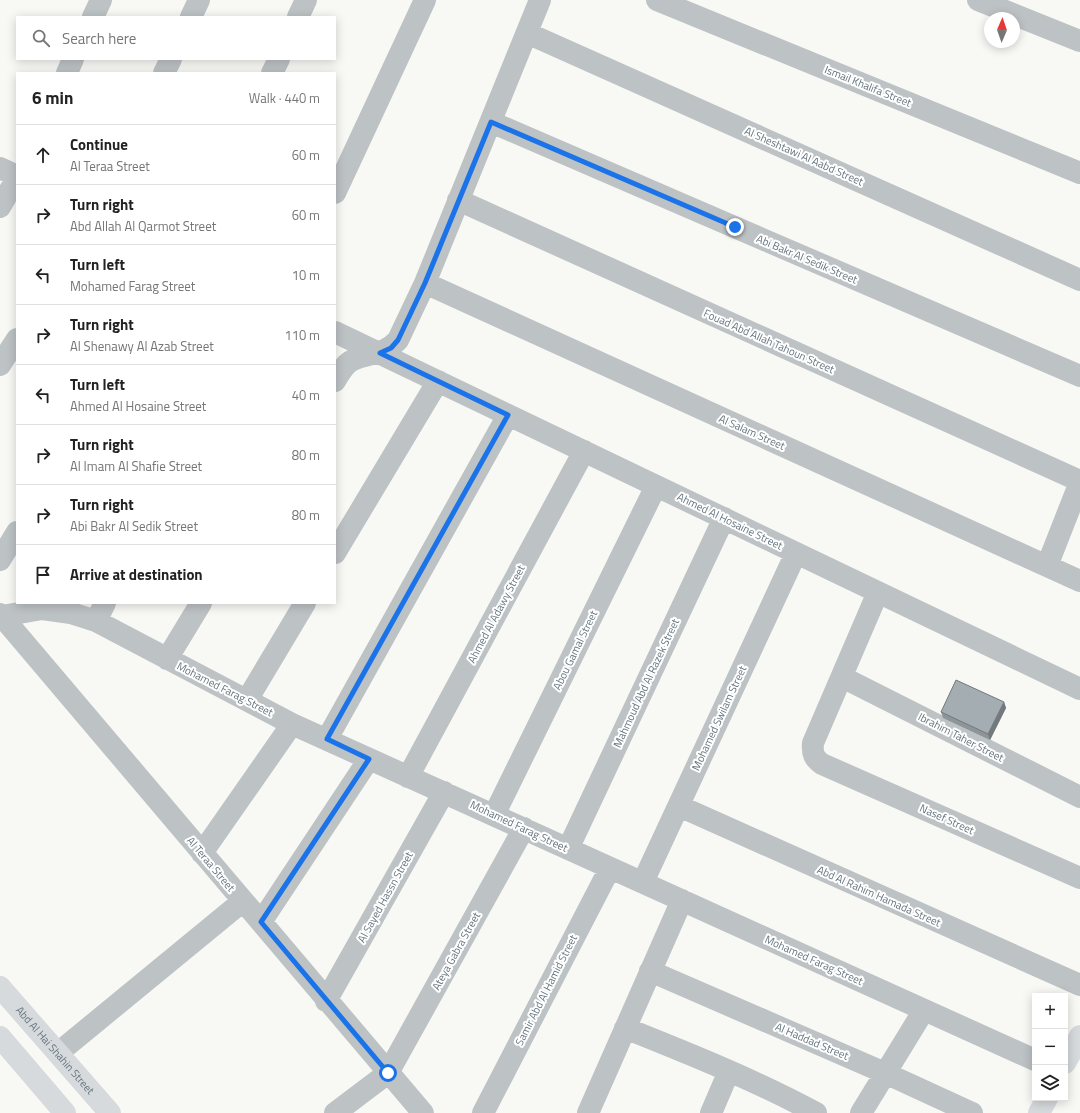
<!DOCTYPE html>
<meta charset="utf-8">
<style>
body{margin:0;font-family:"Titillium Web",sans-serif;background:#f6f6f6;color:#222}
.controls{position:absolute;right:12px;bottom:12px;display:grid;overflow:hidden;border-radius:0px;box-shadow:0 2px 10px #0003}
.controls button{width:36px;height:36px;display:grid;place-items:center;padding:0;border:0;border-bottom:1px solid #e0e0e0;background:#fff;color:#222;font:20px sans-serif}
.compass{position:absolute;left:984px;top:12px;width:36px;height:36px;border-radius:50%;background:#fff;box-shadow:0 2px 10px #0003;rotate:2deg}
.stop{position:absolute;width:12px;height:12px;margin:-9px;border:3px solid #1a73e8;border-radius:50%;background:#fff}
.stop.end{background:#1a73e8;border-color:#fff;box-shadow:0 1px 4px #0008}
.list{margin:0;padding:0;list-style:none}
h2{display:flex;justify-content:space-between;align-items:center;height:52px;margin:0;padding:0 16px;font-size:17px}
h2 small{font-size:13px;font-weight:400;color:#767676}
.list li{display:grid;grid-template-columns:26px 1fr auto;gap:12px;align-items:center;box-sizing:border-box;height:60px;padding:0 16px;border-top:1px solid #e0e0e0}
.list b{display:block;font-size:15px;white-space:nowrap}
.list p{margin:0;font-size:13px;white-space:nowrap;color:#767676}
.list em{font-size:13px;font-style:normal;color:#767676}
.icon{flex:none;width:22px;height:22px;fill:none;stroke:currentColor;stroke-width:2;stroke-linecap:round;stroke-linejoin:round}
.map{position:relative;flex:none;width:1080px;height:1113px;overflow:hidden}
.search{position:absolute;background:#fff;box-shadow:0 2px 10px #0003;left:16px;top:16px;width:320px;height:44px;display:flex;align-items:center;gap:10px;box-sizing:border-box;padding:0 14px;border-radius:0px;color:#767676;font-size:15px}
.panel{position:absolute;background:#fff;box-shadow:0 2px 10px #0003;left:16px;top:72px;width:320px;height:532px;border-radius:0px}
.map>svg:first-child{display:block}
.lines{fill:none;stroke-linecap:round;stroke-linejoin:round}
.minor{stroke:#bdc2c5;stroke-width:22}
.major{stroke:#d6dadd;stroke-width:22}
.wall{fill:#8d9599}
.shaded-wall{fill:#73797d}
.building{fill:#a4adb2;stroke:#73797d}
.route{stroke:#1a73e8;stroke-width:5}
.labels{text-anchor:middle;stroke-width:4;stroke-linejoin:round;paint-order:stroke}
.street-label{font-size:11px;fill:#65757e;stroke:#fff}
</style>
<div class="map">
<svg width="1080" height="1113" viewBox="0 0 1080 1113">
<rect width="100%" height="100%" fill="#f8f8f5"/>
<g class="lines">
<path class="minor" d="M657 0 1080 173
M978 0 1080 41
M93 17 101 0
M191 17 199 0
M298 17 306 0
M527 33 1080 280
M67 73 73 59
M164 73 171 59
M272 73 279 59
M491 122 1080 376
M0 168 17 176
M335 193 425 0
M458 200 1080 481
M0 207 17 178
M425 283 1080 581
M335 332 1080 689
M0 365 17 339
M335 381C340 373 344 364 353 360 370 352 383 356 398 340L425 283 540 0
M335 553 438 381
M0 560 17 532
M1047 566 1080 482
M878 592 813 743C812 754 814 758 822 764L1080 878
M0 614 423 1113
M2 616 42 609 71 613 96 621 292 724 1035 1060
M96 621 105 603
M167 659 201 603
M842 677 1080 797
M247 700 305 603
M327 739 508 415
M408 777 584 451
M679 806 1080 985
M494 815 656 486
M568 849 724 518
M202 853 292 724
M643 882 796 553
M261 922 369 759
M650 971 885 1073 972 1113
M326 1001 444 792
M625 1028C690 1054 755 1080 816 1113
M58 1053 243 901
M335 1113 388 1073 524 828
M483 1113 610 868
M588 1113 682 900
M711 1113 729 1071
M861 1113 924 1010"/>
<g class="major">
<path id="s1" d="M0 987 110 1113"/>
<path d="M0 1037 65 1113"/>
<path d="M1065 1063 1080 1036"/>
<path d="M1039 1113 1047 1098"/>
</g>
</g>
<path class="wall" d="M1004 702 1006 708 990 740 943 718 941 712Z"/>
<path class="shaded-wall" d="M1004 702 1006 708 990 740 988 734Z"/>
<path class="building" d="M956 680 1004 702 988 734 941 712Z"/>
<g class="lines">
<path class="route" d="M388 1073 261 922 369 759 327 739 508 415 380 353 391 348 398 340 425 283 491 122 735 227"/>
</g>
<g class="labels">
<g class="street-label">
<text transform="translate(868 86) rotate(22)" y="4">Ismail Khalifa Street</text>
<text transform="translate(804 156) rotate(24)" y="4">Al Sheshtawi Al Aabd Street</text>
<text transform="translate(807 259) rotate(23)" y="4">Abi Bakr Al Sedik Street</text>
<text transform="translate(769 341) rotate(24)" y="4">Fouad Abd Allah Tahoun Street</text>
<text transform="translate(752 432) rotate(24)" y="4">Al Salam Street</text>
<text transform="translate(730 521) rotate(26)" y="4">Ahmed Al Hosaine Street</text>
<text transform="translate(496 614) rotate(-62)" y="4">Ahmed Al Adawy Street</text>
<text transform="translate(575 650) rotate(-64)" y="4">Abou Gamal Street</text>
<text transform="translate(646 683) rotate(-65)" y="4">Mahmoud Abd Al Razek Street</text>
<text transform="translate(225 689) rotate(27)" y="4">Mohamed Farag Street</text>
<text transform="translate(719 718) rotate(-65)" y="4">Mohamed Swilam Street</text>
<text transform="translate(961 737) rotate(27)" y="4">Ibrahim Taher Street</text>
<text transform="translate(947 819) rotate(24)" y="4">Nasef Street</text>
<text transform="translate(519 826) rotate(25)" y="4">Mohamed Farag Street</text>
<text transform="translate(211 864) rotate(50)" y="4">Al Teraa Street</text>
<text transform="translate(879 896) rotate(24)" y="4">Abd Al Rahim Hamada Street</text>
<text transform="translate(385 897) rotate(-61)" y="4">Al Sayed Hassn Street</text>
<text transform="translate(456 951) rotate(-61)" y="4">Ateya Gabra Street</text>
<text transform="translate(814 960) rotate(24)" y="4">Mohamed Farag Street</text>
<text transform="translate(546 990) rotate(-63)" y="4">Samir Abd Al Hamid Street</text>
<text transform="translate(812 1041) rotate(23)" y="4">Al Haddad Street</text>
<text dy="4" stroke="none"><textPath href="#s1" startOffset="84">Abd Al Hai Shahin Street</textPath></text>
</g>
</g>
</svg>
<div class="controls">
<button>+</button>
<button>−</button>
<button><svg class="icon" aria-label="layers" viewBox="0 0 24 24"><path d="M12 4l9 5-9 5-9-5zM3 14l9 5 9-5"/></svg></button>
</div>
<svg class="compass" viewBox="-18 -18 36 36"><path d="M0-13l5 13h-10z" fill="#e53935"/><path d="M0 13l5-13h-10z" fill="#767676"/></svg>
<div class="stop" style="left:388px;top:1073px"></div>
<div class="stop end" style="left:735px;top:227px"></div>
<div class="search"><svg class="icon" aria-label="search" viewBox="0 0 24 24"><circle cx="10" cy="10" r="6"/><path d="M15 15l6 6"/></svg>Search here</div>
<section class="panel">
<h2>6 min<small>Walk · 440 m</small></h2>
<ul class="list">
<li><svg class="icon" aria-label="ahead" viewBox="0 0 24 24"><path d="M12 20V5M6 11l6-6 6 6"/></svg><div><b>Continue</b><p>Al Teraa Street</p></div><em>60 m</em></li>
<li><svg class="icon" aria-label="right" viewBox="0 0 24 24"><path d="M7 20v-9h11M14 6l5 5-5 5"/></svg><div><b>Turn right</b><p>Abd Allah Al Qarmot Street</p></div><em>60 m</em></li>
<li><svg class="icon" aria-label="left" viewBox="0 0 24 24"><path d="M17 20v-9H6M10 6l-5 5 5 5"/></svg><div><b>Turn left</b><p>Mohamed Farag Street</p></div><em>10 m</em></li>
<li><svg class="icon" aria-label="right" viewBox="0 0 24 24"><path d="M7 20v-9h11M14 6l5 5-5 5"/></svg><div><b>Turn right</b><p>Al Shenawy Al Azab Street</p></div><em>110 m</em></li>
<li><svg class="icon" aria-label="left" viewBox="0 0 24 24"><path d="M17 20v-9H6M10 6l-5 5 5 5"/></svg><div><b>Turn left</b><p>Ahmed Al Hosaine Street</p></div><em>40 m</em></li>
<li><svg class="icon" aria-label="right" viewBox="0 0 24 24"><path d="M7 20v-9h11M14 6l5 5-5 5"/></svg><div><b>Turn right</b><p>Al Imam Al Shafie Street</p></div><em>80 m</em></li>
<li><svg class="icon" aria-label="right" viewBox="0 0 24 24"><path d="M7 20v-9h11M14 6l5 5-5 5"/></svg><div><b>Turn right</b><p>Abi Bakr Al Sedik Street</p></div><em>80 m</em></li>
<li><svg class="icon" aria-label="arrive" viewBox="0 0 24 24"><path d="M6 21V4h12l-3 4 3 4H6"/></svg><div><b>Arrive at destination</b></div></li>
</ul>
</section>
</div>
